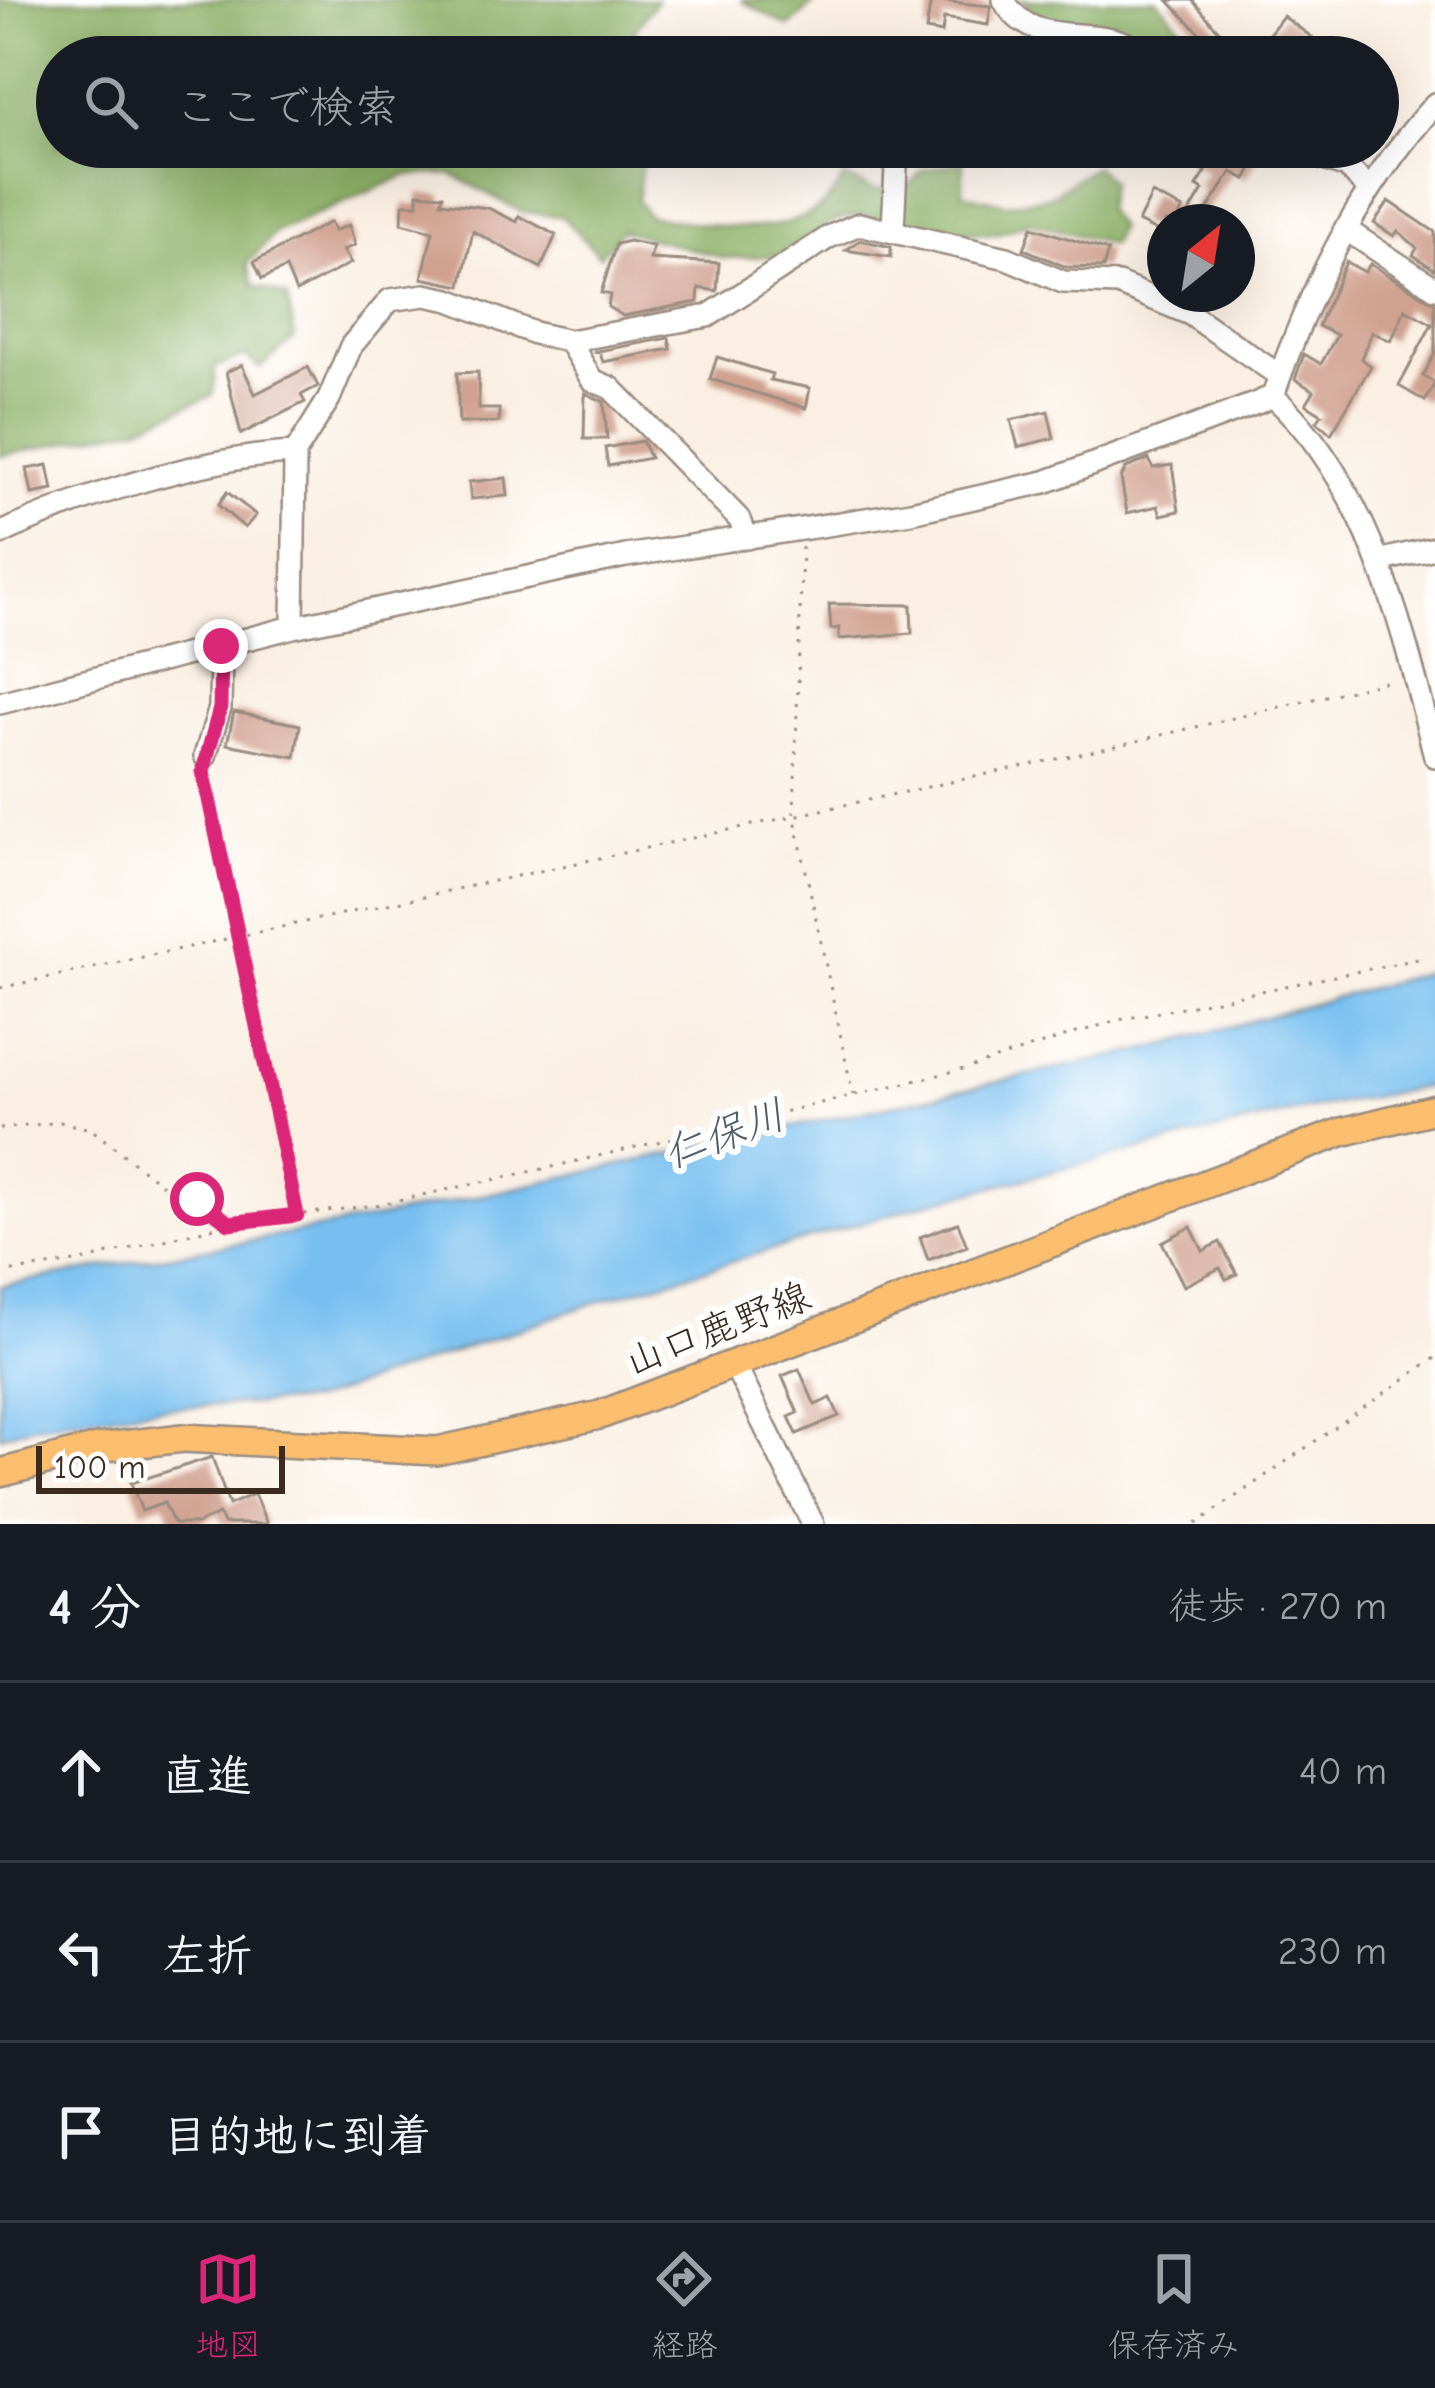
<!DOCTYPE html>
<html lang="ja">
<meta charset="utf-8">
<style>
body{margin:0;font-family:"Comic Neue","Klee One",sans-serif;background:#242831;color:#f1f3f6}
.compass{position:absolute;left:1147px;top:204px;width:108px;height:108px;border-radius:50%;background:#171b24;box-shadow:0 12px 48px #0002;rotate:30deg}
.scale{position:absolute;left:36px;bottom:30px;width:249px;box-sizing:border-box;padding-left:12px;border:6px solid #3b2a1e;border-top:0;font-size:33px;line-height:42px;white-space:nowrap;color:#3b2a1e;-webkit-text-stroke:9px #fff;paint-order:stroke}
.stop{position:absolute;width:36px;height:36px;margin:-27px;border:9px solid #db2777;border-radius:50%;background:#fff}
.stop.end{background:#db2777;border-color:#fff;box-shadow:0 3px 12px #0008}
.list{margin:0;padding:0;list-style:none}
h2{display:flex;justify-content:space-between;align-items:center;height:156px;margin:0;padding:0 48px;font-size:51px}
h2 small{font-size:39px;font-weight:400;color:#9ea1a6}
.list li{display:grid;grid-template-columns:78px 1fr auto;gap:36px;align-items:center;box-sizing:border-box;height:180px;padding:0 48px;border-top:3px solid #363941}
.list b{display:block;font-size:45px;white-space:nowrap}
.list em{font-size:39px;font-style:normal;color:#9ea1a6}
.icon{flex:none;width:66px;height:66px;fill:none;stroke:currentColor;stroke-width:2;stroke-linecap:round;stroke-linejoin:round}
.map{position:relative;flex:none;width:1435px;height:1524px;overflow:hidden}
.search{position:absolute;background:#171b24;box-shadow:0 12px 48px #0002;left:36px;right:36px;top:36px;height:132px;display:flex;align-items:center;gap:30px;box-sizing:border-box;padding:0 42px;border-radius:66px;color:#9ea1a6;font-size:45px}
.sheet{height:696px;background:#171b24}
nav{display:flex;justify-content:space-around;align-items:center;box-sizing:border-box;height:168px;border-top:3px solid #363941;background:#171b24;font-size:33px;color:#9ea1a6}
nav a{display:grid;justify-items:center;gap:6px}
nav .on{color:#db2777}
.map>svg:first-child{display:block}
.forest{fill:#8cb166;stroke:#646e42;stroke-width:3}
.water{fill:#77bff0;stroke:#597487;stroke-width:3}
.building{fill:#d0a18f}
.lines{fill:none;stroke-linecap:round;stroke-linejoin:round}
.minor-casing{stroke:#9a8c80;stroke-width:26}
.major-casing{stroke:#9a8c80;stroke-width:32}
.path{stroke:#9a8c80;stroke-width:3;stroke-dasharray:3 9;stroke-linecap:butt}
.minor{stroke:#fff;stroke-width:21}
.major{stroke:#fabe6e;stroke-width:27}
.route{stroke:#db2777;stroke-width:15}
.labels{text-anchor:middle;stroke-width:12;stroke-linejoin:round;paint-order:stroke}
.street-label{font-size:39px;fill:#3b2a1e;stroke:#fff}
.water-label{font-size:42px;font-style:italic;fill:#505e68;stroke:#fff}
</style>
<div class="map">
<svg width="1435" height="1524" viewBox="0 0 1435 1524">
<rect width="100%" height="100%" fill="#fff"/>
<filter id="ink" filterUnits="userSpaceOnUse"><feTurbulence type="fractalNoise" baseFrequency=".00833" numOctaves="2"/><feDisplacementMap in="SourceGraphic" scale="24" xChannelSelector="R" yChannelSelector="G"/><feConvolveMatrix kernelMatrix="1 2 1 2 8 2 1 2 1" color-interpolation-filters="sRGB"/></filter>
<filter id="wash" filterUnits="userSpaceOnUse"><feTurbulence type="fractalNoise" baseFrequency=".004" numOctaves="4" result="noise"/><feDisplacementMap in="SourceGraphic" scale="48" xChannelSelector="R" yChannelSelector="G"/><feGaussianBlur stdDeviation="2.7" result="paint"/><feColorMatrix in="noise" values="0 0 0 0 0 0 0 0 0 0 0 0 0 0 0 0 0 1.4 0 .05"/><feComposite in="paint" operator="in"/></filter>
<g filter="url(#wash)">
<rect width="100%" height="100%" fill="#faefe2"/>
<path class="forest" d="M0 0H657L636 28 627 57H57V147H644L637 201 649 216C713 225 809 250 844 177L874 190 908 186 923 170 963 162V193L1006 204 1048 197 1095 166 1110 181 1105 209 1118 228 1111 245 1031 222 996 234 938 232 861 215 837 220 778 256 724 258 621 230 600 256 561 216 522 212 451 174 407 175 276 232 247 264 254 285 287 297 295 338 260 368 245 356 215 367 213 395 140 426 0 456Z
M740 0H817L789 27Z
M1020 0H1157L1209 57C1156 57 1060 39 1020 0Z"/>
<path class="water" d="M1435 970V1085L1293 1112 934 1201 593 1303 314 1401 155 1408 35 1425 0 1436V1286L383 1217 1153 1048Z"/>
<g id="blocks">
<path class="building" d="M931 0 991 6 988 25 944 18 942 33 926 30Z
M1168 0H1192L1242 57H1223Z
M1283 16 1321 44 1318 49 1330 57H1289L1265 39Z
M1169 147H1264L1246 179 1232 172 1199 222 1187 217 1203 190 1197 186 1206 172Z
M418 193 443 195 441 202 488 208 517 222 519 216 556 235 541 268 473 231 461 286 422 278 433 231 402 223 403 204H418Z
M1152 194 1183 209 1177 222H1165V235L1138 222Z
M1389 201 1435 232V270L1413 255 1417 248 1398 231 1394 236 1374 223Z
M330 222 334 231 349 225 355 245 343 250 351 263 296 292 286 268 262 279 254 262Z
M1032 227 1108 251 1103 268 1066 267 1024 249Z
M860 240 891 247V257L846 250Z
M629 241 653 246 650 259 719 263 717 291 699 288 698 302 623 316 608 307 610 295 601 293 616 244Z
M1346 262 1365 272 1370 264 1435 303V353L1423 376 1435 383 1425 401 1399 386 1432 324 1405 309 1391 341 1372 332 1361 359 1371 366 1331 434 1317 421 1322 414 1306 404 1314 391 1295 379 1304 354 1321 364 1337 335 1318 326Z
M669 338 671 349 603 362 600 353 593 352Z
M717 357 772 374 770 380 810 388 806 408 710 379Z
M242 365 255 394 308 367 318 386 301 395 305 402 241 434 226 372Z
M478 372 479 409H499V422L459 423 457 373Z
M585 393 604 402 607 439H584Z
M1048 411 1054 438 1018 447 1011 420Z
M642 441 650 458 608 466 605 448Z
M1149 459 1153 468 1172 465 1179 511 1161 515 1158 506 1127 513 1121 478 1126 468Z
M48 465 53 490 32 494 27 469Z
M506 478 508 496 471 499 469 482Z
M227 492 256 515 245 528 218 505Z
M829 604 911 605 912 633 839 639V628L831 629Z
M234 712 300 725 295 757 227 744Z
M958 1223 967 1246 928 1260 920 1237Z
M1191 1227 1203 1251 1220 1242 1237 1274 1226 1279 1220 1268 1184 1286 1162 1242Z
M799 1369 815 1405 831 1398 839 1416 797 1434 789 1417 798 1413 782 1376Z
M212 1457 229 1505 254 1494 267 1524H223L219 1514 197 1524H174L164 1503 142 1511 131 1483Z"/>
</g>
</g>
<g filter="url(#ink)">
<use href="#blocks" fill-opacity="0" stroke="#9a8c80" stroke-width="3"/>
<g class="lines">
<g class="minor-casing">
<path id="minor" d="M1004 0C1034 57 1105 16 1147 57
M1288 147 1347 167 1368 188
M893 229 897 147
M1345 229 1435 288
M569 341 592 380 611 388 740 520 747 538
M1273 396C1371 486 1403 631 1435 756
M0 534C79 496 207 456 295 453
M1378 561 1435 548
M293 627 295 453 329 399 351 346 390 300 425 295 450 300 534 333 569 341 708 316 829 237 859 224 1007 258 1063 282 1118 284 1190 314 1280 376
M0 703 293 627 626 556 911 512 1045 482 1257 403 1273 396C1310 288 1359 189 1435 104
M205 756 220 708 221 646
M734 1364 813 1524"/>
</g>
<g class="major-casing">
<path id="major" d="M0 1473 97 1448 183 1438 437 1451 600 1415 1342 1132 1435 1109"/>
</g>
<path class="path" d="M802 547 794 814 853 1095
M205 776 297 1213
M0 988 1103 749 1393 680
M0 1129 60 1122 91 1129 161 1184 197 1200 229 1223 376 1205 552 1167 968 1068 1114 1021 1418 959
M0 1273 82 1261 227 1224
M1196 1524 1435 1358"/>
<use href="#minor" class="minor"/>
<use href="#major" class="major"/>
</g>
</g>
<g class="lines" filter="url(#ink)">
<path class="route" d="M197 1199 229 1223 297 1215 203 771 220 708 221 646"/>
</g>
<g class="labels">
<g class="street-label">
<text transform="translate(717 1328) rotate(-21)" y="14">山口鹿野線</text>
</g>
<g class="water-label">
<text transform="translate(724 1133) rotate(-20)" y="15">仁保川</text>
</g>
</g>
</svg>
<svg class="compass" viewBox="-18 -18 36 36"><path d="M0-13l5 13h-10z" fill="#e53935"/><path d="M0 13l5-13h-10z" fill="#9ea1a6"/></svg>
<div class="scale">100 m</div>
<div class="stop" style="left:197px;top:1199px"></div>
<div class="stop end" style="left:221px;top:646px"></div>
<div class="search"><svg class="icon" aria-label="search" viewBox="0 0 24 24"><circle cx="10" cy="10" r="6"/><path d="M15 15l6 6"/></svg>ここで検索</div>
</div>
<section class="sheet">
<h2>4 分<small>徒歩 · 270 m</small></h2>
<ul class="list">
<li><svg class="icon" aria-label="ahead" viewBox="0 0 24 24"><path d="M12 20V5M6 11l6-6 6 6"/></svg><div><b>直進</b></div><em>40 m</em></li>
<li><svg class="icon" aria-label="left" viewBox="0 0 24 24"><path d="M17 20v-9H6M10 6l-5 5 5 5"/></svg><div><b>左折</b></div><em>230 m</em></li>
<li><svg class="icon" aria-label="arrive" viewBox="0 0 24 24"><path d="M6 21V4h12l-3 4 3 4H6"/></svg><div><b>目的地に到着</b></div></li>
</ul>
</section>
<nav>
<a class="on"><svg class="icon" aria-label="map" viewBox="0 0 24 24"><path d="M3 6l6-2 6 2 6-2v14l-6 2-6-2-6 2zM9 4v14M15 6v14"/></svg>地図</a>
<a><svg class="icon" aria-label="directions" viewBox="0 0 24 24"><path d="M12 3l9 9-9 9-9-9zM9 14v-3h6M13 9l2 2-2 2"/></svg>経路</a>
<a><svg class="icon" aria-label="saved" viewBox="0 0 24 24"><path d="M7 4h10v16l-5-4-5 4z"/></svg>保存済み</a>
</nav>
